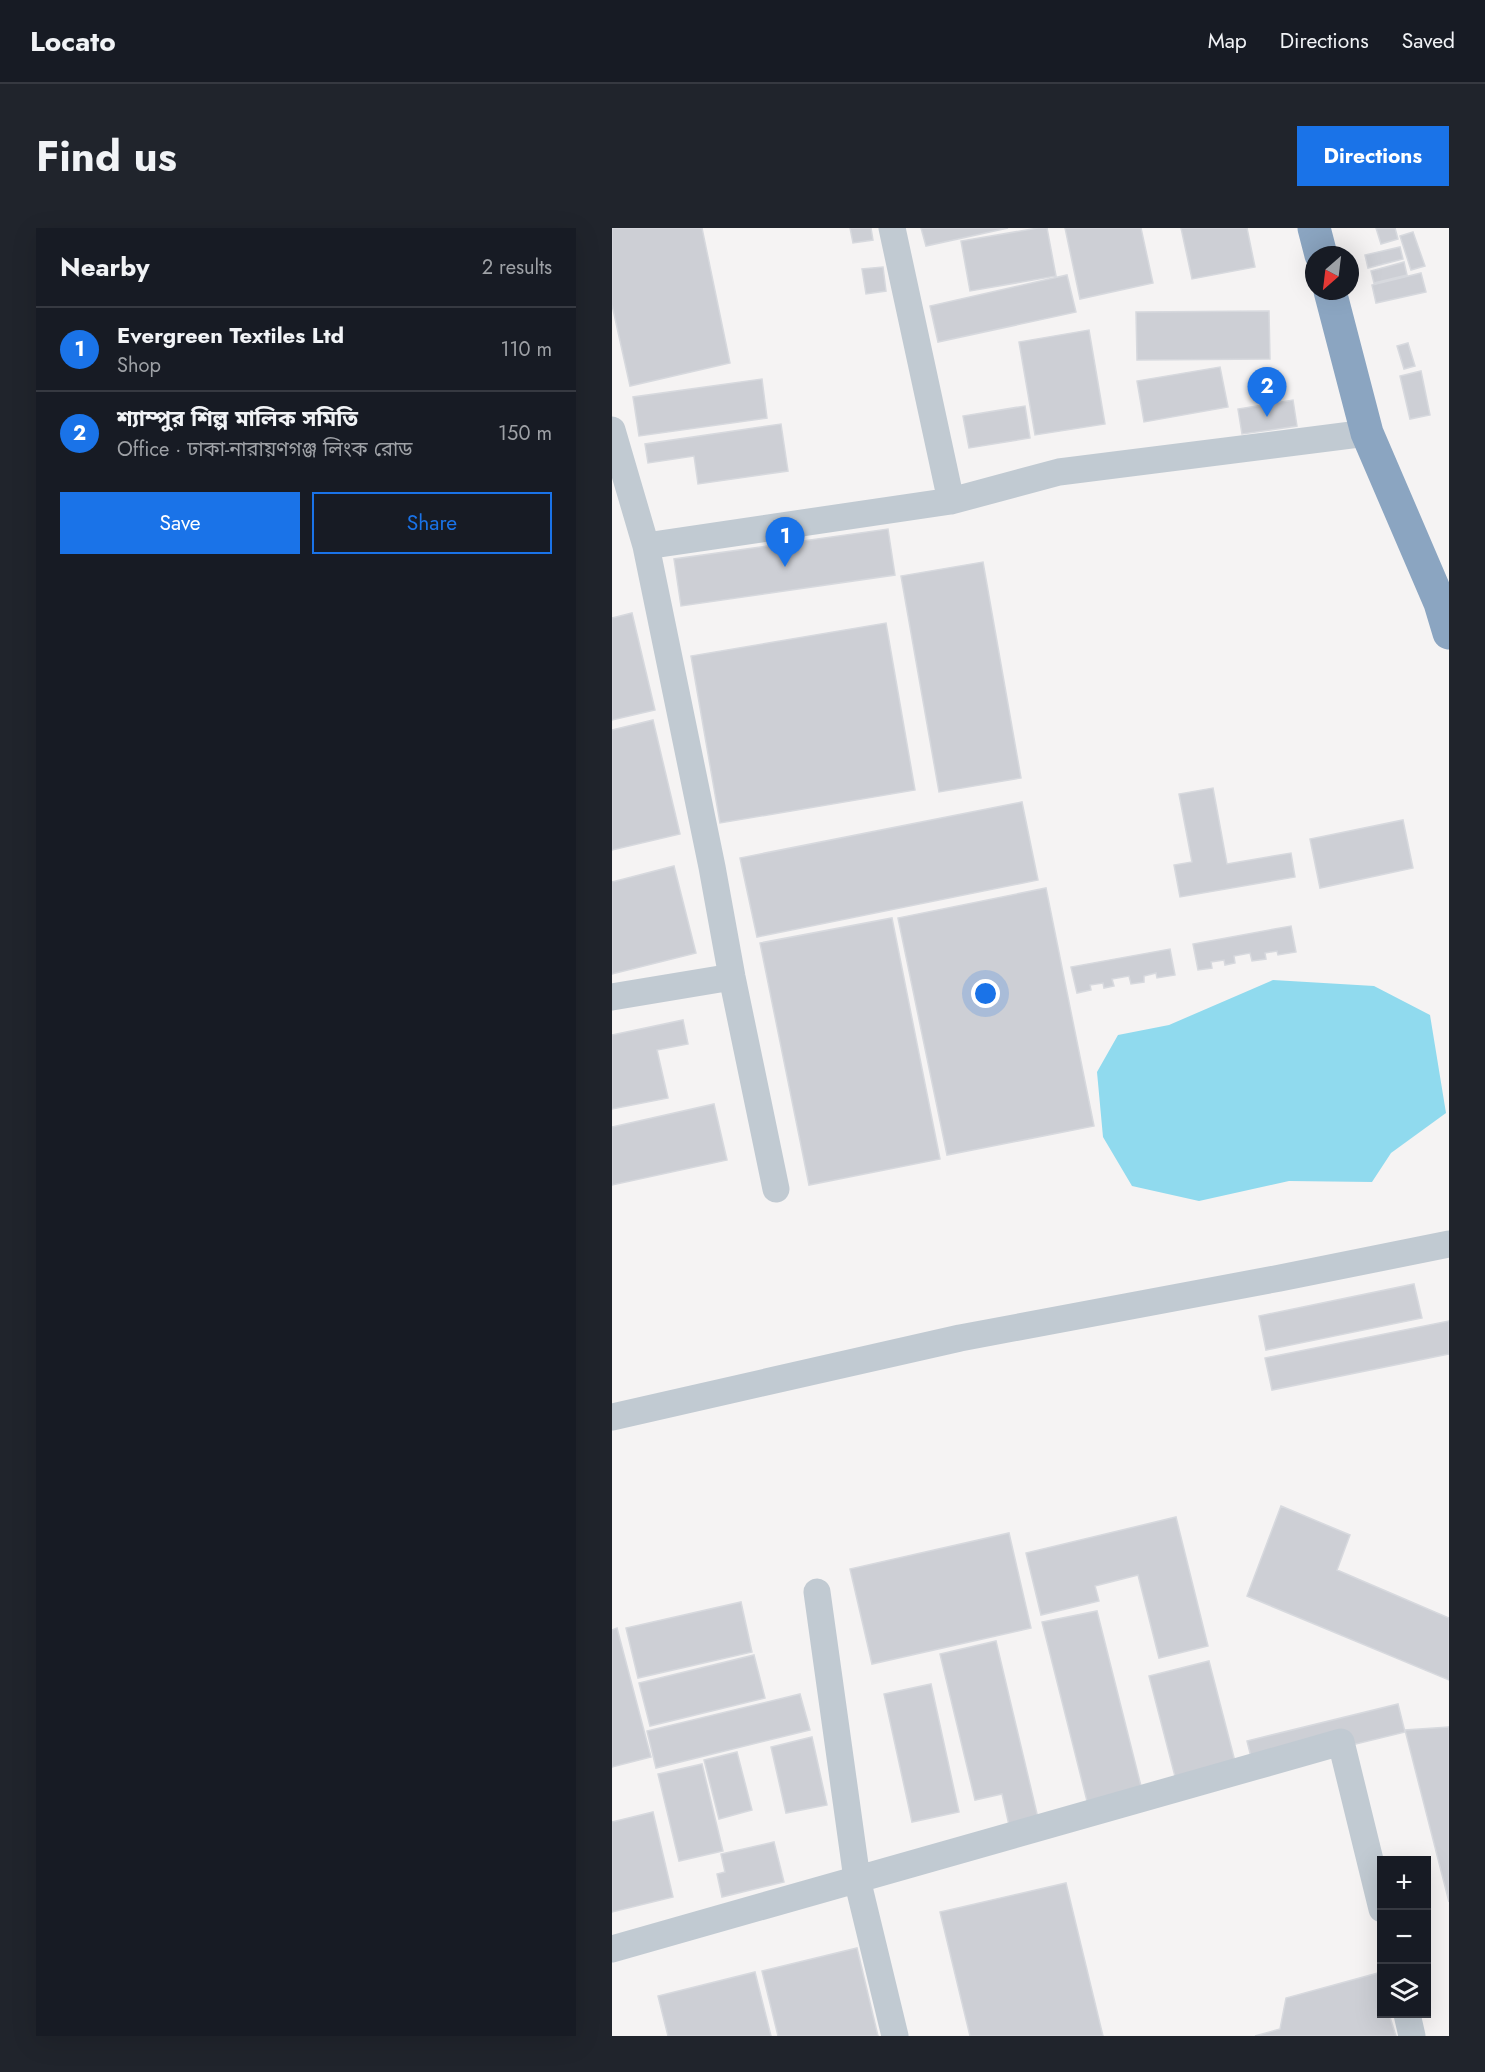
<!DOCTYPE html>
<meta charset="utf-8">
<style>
body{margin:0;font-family:Jost,"Noto Sans Bengali",sans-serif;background:#20242c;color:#f1f3f6}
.controls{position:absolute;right:18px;bottom:18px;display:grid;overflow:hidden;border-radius:0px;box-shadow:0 6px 24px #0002}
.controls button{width:54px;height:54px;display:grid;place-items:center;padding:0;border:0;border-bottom:2px solid #363941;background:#171b24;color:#f1f3f6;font:30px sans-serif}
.compass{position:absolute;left:693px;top:18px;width:54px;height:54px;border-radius:50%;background:#171b24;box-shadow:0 6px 24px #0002;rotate:208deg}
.you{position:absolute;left:374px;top:766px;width:21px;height:21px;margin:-15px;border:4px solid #fff;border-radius:50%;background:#1a73e8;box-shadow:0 0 0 9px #1a73e833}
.badge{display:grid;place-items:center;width:39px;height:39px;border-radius:50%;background:#1a73e8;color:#fff;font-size:20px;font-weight:700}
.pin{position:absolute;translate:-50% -50px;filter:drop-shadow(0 2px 3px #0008)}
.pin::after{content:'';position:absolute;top:32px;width:21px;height:18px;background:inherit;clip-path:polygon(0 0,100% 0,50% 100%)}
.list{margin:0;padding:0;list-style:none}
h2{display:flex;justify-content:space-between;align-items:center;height:78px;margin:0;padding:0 24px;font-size:26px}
h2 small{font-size:20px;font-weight:400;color:#9ea1a6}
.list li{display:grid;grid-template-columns:39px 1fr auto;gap:18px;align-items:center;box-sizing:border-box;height:84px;padding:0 24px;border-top:2px solid #363941}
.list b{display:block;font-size:22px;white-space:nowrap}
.list p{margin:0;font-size:20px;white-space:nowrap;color:#9ea1a6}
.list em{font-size:20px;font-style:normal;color:#9ea1a6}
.actions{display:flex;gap:12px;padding:18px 24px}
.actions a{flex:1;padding:14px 0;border:2px solid #1a73e8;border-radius:0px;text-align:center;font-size:21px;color:#1a73e8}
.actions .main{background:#1a73e8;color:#fff}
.icon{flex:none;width:33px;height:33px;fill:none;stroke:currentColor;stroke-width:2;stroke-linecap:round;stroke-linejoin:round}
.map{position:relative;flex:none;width:837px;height:1808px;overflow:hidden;border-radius:0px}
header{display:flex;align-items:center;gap:36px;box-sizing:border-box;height:84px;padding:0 30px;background:#171b24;border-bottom:2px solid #363941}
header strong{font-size:28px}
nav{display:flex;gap:33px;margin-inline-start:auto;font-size:21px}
.intro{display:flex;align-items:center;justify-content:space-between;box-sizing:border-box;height:144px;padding:0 36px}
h1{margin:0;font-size:42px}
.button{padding:15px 27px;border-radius:0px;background:#1a73e8;color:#fff;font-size:21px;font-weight:700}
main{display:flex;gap:36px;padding:0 36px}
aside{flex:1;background:#171b24;border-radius:0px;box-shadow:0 6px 24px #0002}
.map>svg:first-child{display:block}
.water{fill:#90daee}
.building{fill:#cdcfd5;stroke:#d7d9de;stroke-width:1.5}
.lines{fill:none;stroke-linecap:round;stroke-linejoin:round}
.street{stroke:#c1cad2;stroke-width:27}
.highway{stroke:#8ba5c1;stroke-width:33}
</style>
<header>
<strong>Locato</strong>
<nav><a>Map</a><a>Directions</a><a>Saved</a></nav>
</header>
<div class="intro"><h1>Find us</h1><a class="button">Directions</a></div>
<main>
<aside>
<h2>Nearby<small>2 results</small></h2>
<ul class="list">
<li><span class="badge">1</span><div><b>Evergreen Textiles Ltd</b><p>Shop</p></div><em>110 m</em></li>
<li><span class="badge">2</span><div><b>শ্যাম্পুর শিল্প মালিক সমিতি</b><p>Office · ঢাকা-নারায়ণগঞ্জ লিংক রোড</p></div><em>150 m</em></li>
</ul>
<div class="actions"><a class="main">Save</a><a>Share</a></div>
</aside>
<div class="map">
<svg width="837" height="1808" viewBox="0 0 837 1808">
<rect width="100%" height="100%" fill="#f5f3f3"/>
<path class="water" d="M661 752 762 758 818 787 834 885 779 925 760 954 677 953 587 973 520 958 491 909 485 844 506 807 557 797Z"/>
<path class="building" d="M0 0H90L118 135 18 158 0 77Z
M238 0H259L261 12 241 15Z
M309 0H396L314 18Z
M426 0H435L444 48 358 63 349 13Z
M453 0H529L541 55 468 71Z
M569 0H635L643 39 580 51Z
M764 0H783L786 11 769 16Z
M801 4 813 38 799 42 788 8Z
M788 19 791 31 756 40 753 27Z
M792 34 795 47 762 55 759 43Z
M271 39 274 63 254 66 250 41Z
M809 45 814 64 764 75 760 57Z
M455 47 464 84 326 114 318 78Z
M657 83 658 131 525 132 524 84Z
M477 102 493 196 423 207 407 114Z
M796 115 803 138 792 141 785 118Z
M608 139 616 179 532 194 525 153Z
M809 143 818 187 798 191 788 148Z
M150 151 155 190 27 208 21 169Z
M681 172 685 198 630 206 626 181Z
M413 178 418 210 357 220 351 188Z
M169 196 176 243 86 256 82 228 36 235 33 216Z
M276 301 283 347 69 378 62 331Z
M371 334 409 550 327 564 289 348Z
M20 385 43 482 0 492V390Z
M274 395 303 562 108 595 79 428Z
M41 492 68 606 0 622V502Z
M601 560 615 636 679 625 683 649 568 669 562 637 580 634 567 566Z
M410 574 426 652 145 709 128 630Z
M791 592 801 640 708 660 698 611Z
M62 638 84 725 0 746V654Z
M434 660 482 898 335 927 286 690Z
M280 690 328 931 197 957 148 715Z
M679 698 684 724 666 727 665 723 653 725 654 731 640 733 638 725 622 728 623 735 613 737 612 732 599 734 600 740 586 742 581 716Z
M558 721 563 747 545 750 544 745 532 748V754L519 756 517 748 500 751 502 758 492 760 491 755 478 757 479 762 465 765 459 739Z
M71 792 76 816 45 822 56 870 0 881V807Z
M102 876 115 932 0 957V899Z
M802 1056 810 1090 654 1122 647 1088Z
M837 1093V1126L660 1162 653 1130Z
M669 1278 738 1307 725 1342 837 1390V1452L635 1368Z
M564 1289 596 1418 547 1430 526 1347 483 1358 487 1373 429 1387 414 1325Z
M397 1305 419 1400 260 1436 238 1341Z
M129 1374 140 1424 26 1450 14 1400Z
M485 1383 532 1570 478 1585 430 1394Z
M5 1400 39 1529 0 1539V1402Z
M384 1413 426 1590 397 1597 390 1566 363 1572 328 1426Z
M142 1427 153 1470 38 1498 27 1455Z
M597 1433 626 1545 566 1560 537 1448Z
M319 1456 347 1584 300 1594 272 1466Z
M188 1466 198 1502 44 1540 35 1503Z
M786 1476 793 1504 642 1541 635 1513Z
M837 1499V1674L793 1502Z
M200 1509 215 1577 174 1585 159 1519Z
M125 1524 140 1582 107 1591 92 1532Z
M90 1536 111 1623 67 1633 46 1546Z
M41 1584 61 1669 0 1684V1594Z
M162 1614 172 1654 110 1669 105 1646 113 1644 109 1626Z
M454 1655 491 1808H358L328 1684Z
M245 1720 266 1808H166L150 1743Z
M143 1744 159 1808H56L46 1768Z
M766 1745 770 1758V1786H777L784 1808H643L668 1801 674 1770Z"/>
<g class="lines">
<path class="street" d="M280 0 339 273
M0 202 34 318 100 639 120 749 164 961
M34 318 339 273 447 244 755 205
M0 769 120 749
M0 1189 348 1110 668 1050 837 1016
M205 1364 245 1651 283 1808
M0 1721 729 1514 770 1681
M795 1786 800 1808"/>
<path class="highway" d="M702 0 709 27
M718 63 755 205 828 375 837 405"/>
</g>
</svg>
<div class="controls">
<button>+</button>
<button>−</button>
<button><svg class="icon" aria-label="layers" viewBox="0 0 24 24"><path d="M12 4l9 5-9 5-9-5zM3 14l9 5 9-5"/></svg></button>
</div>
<svg class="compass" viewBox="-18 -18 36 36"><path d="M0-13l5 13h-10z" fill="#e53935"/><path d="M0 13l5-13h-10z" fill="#9ea1a6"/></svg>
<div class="you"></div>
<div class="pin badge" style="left:173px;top:339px">1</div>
<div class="pin badge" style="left:655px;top:189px">2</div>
</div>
</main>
